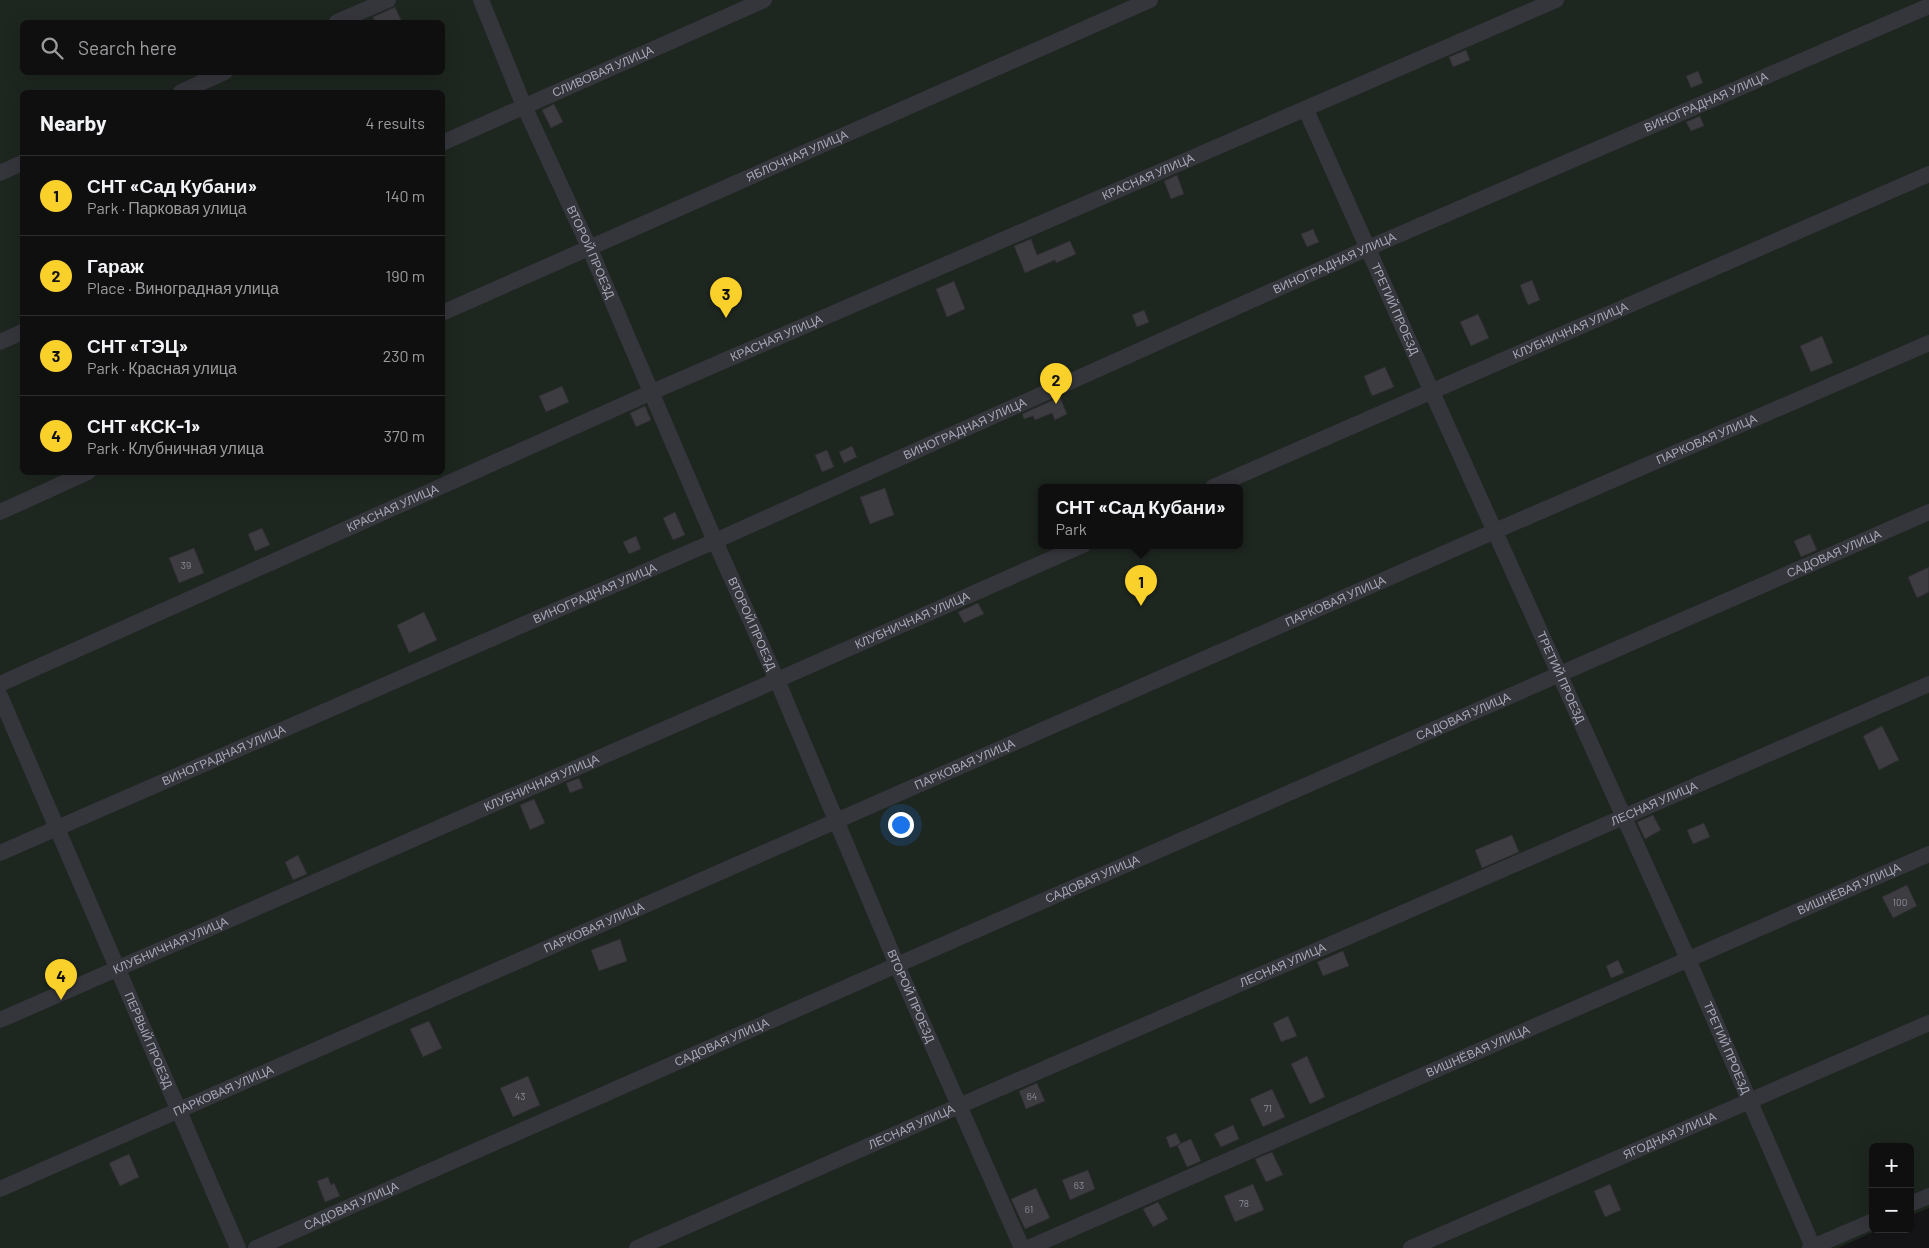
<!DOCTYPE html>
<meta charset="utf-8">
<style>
body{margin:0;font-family:Barlow,sans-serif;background:#1e1d1e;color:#f1f3f6}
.controls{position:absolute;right:15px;bottom:15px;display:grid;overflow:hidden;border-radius:8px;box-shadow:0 5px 20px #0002}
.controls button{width:45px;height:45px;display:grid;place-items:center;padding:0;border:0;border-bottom:1px solid #302f30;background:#100f10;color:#f1f3f6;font:25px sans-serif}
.you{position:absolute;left:900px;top:824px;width:18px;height:18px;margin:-12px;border:4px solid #fff;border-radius:50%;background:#1a73e8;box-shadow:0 0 0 8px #1a73e833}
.badge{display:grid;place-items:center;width:32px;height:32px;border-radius:50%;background:#f9d12a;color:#111;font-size:16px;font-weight:700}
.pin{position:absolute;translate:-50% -41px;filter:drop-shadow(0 1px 2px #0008)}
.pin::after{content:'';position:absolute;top:26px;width:18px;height:15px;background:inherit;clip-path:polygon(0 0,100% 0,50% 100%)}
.popup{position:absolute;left:1038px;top:484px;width:205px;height:65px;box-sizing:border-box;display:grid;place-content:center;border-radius:8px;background:#100f10;filter:drop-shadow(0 1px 4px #0005);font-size:16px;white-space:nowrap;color:#9c9c9f}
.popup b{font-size:19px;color:#f1f3f6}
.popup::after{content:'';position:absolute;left:50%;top:100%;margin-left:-10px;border:10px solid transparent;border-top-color:#100f10}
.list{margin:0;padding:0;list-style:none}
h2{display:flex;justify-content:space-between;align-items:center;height:65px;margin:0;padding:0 20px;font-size:21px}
h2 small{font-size:16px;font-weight:400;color:#9c9c9f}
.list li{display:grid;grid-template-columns:32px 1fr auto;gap:15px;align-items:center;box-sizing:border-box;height:80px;padding:0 20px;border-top:1px solid #302f30}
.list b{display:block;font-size:19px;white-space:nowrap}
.list p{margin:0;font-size:16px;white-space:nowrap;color:#9c9c9f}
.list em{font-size:16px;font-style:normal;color:#9c9c9f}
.icon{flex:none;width:28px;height:28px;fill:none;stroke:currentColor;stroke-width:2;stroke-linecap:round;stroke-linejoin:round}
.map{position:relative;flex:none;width:1929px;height:1248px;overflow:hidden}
.search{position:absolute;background:#100f10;box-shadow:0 5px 20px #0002;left:20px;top:20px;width:425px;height:55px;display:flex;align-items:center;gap:12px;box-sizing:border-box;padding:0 18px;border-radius:8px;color:#9c9c9f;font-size:19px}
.panel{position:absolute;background:#100f10;box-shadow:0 5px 20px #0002;left:20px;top:90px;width:425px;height:385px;border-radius:8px}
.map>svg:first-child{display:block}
.garden{fill:#1e2620;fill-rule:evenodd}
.building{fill:#3c3c41;stroke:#2f2e32}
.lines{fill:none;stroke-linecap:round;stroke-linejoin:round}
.street{stroke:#35353c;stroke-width:16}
.labels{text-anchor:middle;stroke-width:4;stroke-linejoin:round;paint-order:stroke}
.number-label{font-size:10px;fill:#8c8d9a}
.street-label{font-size:12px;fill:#a6a8b7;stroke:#100f11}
</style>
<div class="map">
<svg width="1929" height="1248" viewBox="0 0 1929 1248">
<rect width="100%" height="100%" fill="#151416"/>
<path class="garden" d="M0 0H1929V1208L1910 1216V1147H1873V1229H1880L1838 1248H0ZM22 22H442V72H22ZM22 92H442V472H22ZM1042 487H1240V545H1042Z"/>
<path class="building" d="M395 7 402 22H375L373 17Z
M1466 50 1470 60 1453 67 1449 57Z
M1698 71 1703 83 1691 88 1686 76Z
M554 104 563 122 551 128 542 110Z
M1700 116 1704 126 1691 131 1686 122Z
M1177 175 1184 194 1171 199 1164 181Z
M1313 229 1319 242 1307 247 1301 234Z
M1031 239 1037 255 1070 241 1076 254 1056 263 1055 260 1025 273 1014 246Z
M1532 280 1540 300 1528 305 1520 285Z
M954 281 965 309 947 317 936 289Z
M1144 310 1149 322 1137 327 1132 315Z
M1478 314 1489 338 1471 346 1460 322Z
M1822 336 1833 363 1811 372 1800 346Z
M1385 367 1394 387 1372 396 1364 376Z
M562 386 569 402 546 412 539 396Z
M1060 397 1067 414 1055 420 1052 413 1035 420 1033 416 1024 419 1022 414Z
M645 406 651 420 636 427 630 413Z
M852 446 857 457 844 463 839 452Z
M827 450 834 467 822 472 815 455Z
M885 488 894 515 870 524 860 497Z
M675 512 685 535 673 540 663 518Z
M262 528 270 545 255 551 248 534Z
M1810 534 1817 550 1801 557 1794 541Z
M636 536 641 549 629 554 623 542Z
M194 548 204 573 179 583 169 558Z
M1929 567V592L1917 598 1908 577Z
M978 603 984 614 964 623 958 612Z
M424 612 437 640 409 653 397 625Z
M1882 726 1899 760 1879 770 1863 736Z
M579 778 583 788 570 793 566 783Z
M534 799 545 823 530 830 520 805Z
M1653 815 1661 830 1645 839 1637 822Z
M1704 823 1710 837 1693 844 1687 830Z
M1512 835 1519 852 1482 868 1475 850Z
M298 855 307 874 293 880 285 862Z
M1907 885 1917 906 1893 918 1882 897Z
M620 939 627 961 599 971 591 950Z
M1343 951 1349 966 1323 976 1317 962Z
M1618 960 1624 973 1611 978 1606 966Z
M1288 1016 1297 1036 1281 1042 1273 1023Z
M429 1021 442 1048 423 1057 410 1029Z
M1307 1056 1325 1097 1310 1104 1291 1064Z
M528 1076 540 1105 513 1117 500 1088Z
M1037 1083 1045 1101 1026 1109 1019 1091Z
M1272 1089 1285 1117 1263 1127 1250 1099Z
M1233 1125 1239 1139 1221 1147 1214 1134Z
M1176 1133 1181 1144 1170 1148 1166 1137Z
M1191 1139 1201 1161 1187 1167 1177 1145Z
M1272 1152 1283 1175 1266 1182 1255 1159Z
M129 1154 139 1177 120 1186 109 1163Z
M1088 1170 1095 1189 1070 1200 1062 1180Z
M328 1177 331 1185 334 1183 340 1196 325 1202 317 1181Z
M1253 1184 1264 1210 1235 1222 1224 1196Z
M1610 1184 1621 1210 1605 1217 1594 1191Z
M1036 1188 1050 1218 1025 1229 1011 1199Z
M1158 1202 1168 1219 1153 1227 1143 1209Z"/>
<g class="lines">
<g class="street">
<path id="s1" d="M481 0 524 106 589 247 715 541 777 680 897 965 1022 1248"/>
<path d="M337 22 388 0"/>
<path d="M181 92 225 72"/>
<path id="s2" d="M1306 110 1431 390 1688 959 1813 1247"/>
<path id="s3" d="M442 143 764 0"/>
<path d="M0 173 22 163"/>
<path id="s4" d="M442 313 1150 0"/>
<path d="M0 342 22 332"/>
<path id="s5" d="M1213 487 1929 174"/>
<path d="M0 512 88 472"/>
<path id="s6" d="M0 684 652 392 1556 0"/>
<path id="s7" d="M0 696 238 1248"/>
<path id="s8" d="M0 853 715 541 1368 248 1929 6"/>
<path id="s9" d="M0 1020 777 680 1083 545"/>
<path id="s10" d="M0 1189 1495 531 1929 343"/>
<path d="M1910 1204 1929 1196"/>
<path id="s11" d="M256 1248 897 965 1929 512"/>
<path id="s12" d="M637 1248 959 1106 1929 684"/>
<path id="s13" d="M1028 1248 1929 854"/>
<path id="s14" d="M1411 1248 1929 1023"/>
<path d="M1810 1248 1873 1221"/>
</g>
</g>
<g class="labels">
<g class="number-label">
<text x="186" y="569">39</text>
<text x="1900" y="906">100</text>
<text x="520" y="1100">43</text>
<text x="1032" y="1100">64</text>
<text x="1268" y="1112">71</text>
<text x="1079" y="1189">63</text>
<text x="1244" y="1207">78</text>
<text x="1029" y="1213">61</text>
</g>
<g class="street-label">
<text dy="4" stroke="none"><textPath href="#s3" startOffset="176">СЛИВОВАЯ УЛИЦА</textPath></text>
<text dy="4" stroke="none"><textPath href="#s8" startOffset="1864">ВИНОГРАДНАЯ УЛИЦА</textPath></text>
<text dy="4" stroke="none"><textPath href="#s4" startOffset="388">ЯБЛОЧНАЯ УЛИЦА</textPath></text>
<text dy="4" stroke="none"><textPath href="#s6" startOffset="1255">КРАСНАЯ УЛИЦА</textPath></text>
<text dy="4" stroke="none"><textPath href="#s1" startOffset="275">ВТОРОЙ ПРОЕЗД</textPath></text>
<text dy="4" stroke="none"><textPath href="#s8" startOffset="1459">ВИНОГРАДНАЯ УЛИЦА</textPath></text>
<text dy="4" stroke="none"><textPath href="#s2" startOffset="218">ТРЕТИЙ ПРОЕЗД</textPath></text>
<text dy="4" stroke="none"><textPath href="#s5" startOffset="390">КЛУБНИЧНАЯ УЛИЦА</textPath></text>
<text dy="4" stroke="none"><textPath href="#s6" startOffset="850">КРАСНАЯ УЛИЦА</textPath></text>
<text dy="4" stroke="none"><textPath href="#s8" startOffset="1054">ВИНОГРАДНАЯ УЛИЦА</textPath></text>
<text dy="4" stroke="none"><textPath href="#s10" startOffset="1864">ПАРКОВАЯ УЛИЦА</textPath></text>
<text dy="4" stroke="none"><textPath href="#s6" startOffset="430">КРАСНАЯ УЛИЦА</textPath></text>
<text dy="4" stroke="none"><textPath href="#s11" startOffset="1724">САДОВАЯ УЛИЦА</textPath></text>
<text dy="4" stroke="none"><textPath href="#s8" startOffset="649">ВИНОГРАДНАЯ УЛИЦА</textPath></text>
<text dy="4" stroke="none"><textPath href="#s10" startOffset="1459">ПАРКОВАЯ УЛИЦА</textPath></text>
<text dy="4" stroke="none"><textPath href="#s9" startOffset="996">КЛУБНИЧНАЯ УЛИЦА</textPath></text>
<text dy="4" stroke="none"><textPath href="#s1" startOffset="680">ВТОРОЙ ПРОЕЗД</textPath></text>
<text dy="4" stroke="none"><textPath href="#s2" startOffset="622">ТРЕТИЙ ПРОЕЗД</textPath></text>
<text dy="4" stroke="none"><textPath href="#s11" startOffset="1319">САДОВАЯ УЛИЦА</textPath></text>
<text dy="4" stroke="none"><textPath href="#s8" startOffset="244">ВИНОГРАДНАЯ УЛИЦА</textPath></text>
<text dy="4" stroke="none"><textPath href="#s10" startOffset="1054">ПАРКОВАЯ УЛИЦА</textPath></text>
<text dy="4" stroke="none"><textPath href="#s9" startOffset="591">КЛУБНИЧНАЯ УЛИЦА</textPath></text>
<text dy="4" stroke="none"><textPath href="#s12" startOffset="1110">ЛЕСНАЯ УЛИЦА</textPath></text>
<text dy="4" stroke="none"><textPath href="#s11" startOffset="914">САДОВАЯ УЛИЦА</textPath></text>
<text dy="4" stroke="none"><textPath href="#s13" startOffset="896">ВИШНЁВАЯ УЛИЦА</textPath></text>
<text dy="4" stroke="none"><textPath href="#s10" startOffset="649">ПАРКОВАЯ УЛИЦА</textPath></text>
<text dy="4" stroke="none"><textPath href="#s9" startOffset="186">КЛУБНИЧНАЯ УЛИЦА</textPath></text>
<text dy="4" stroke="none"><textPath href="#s12" startOffset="705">ЛЕСНАЯ УЛИЦА</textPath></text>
<text dy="4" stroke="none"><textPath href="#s1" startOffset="1085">ВТОРОЙ ПРОЕЗД</textPath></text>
<text dy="4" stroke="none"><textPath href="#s7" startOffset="375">ПЕРВЫЙ ПРОЕЗД</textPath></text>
<text dy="4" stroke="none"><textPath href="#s11" startOffset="509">САДОВАЯ УЛИЦА</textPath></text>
<text dy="4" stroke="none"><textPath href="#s2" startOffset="1028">ТРЕТИЙ ПРОЕЗД</textPath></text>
<text dy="4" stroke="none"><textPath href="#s13" startOffset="491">ВИШНЁВАЯ УЛИЦА</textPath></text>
<text dy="4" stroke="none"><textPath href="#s10" startOffset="244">ПАРКОВАЯ УЛИЦА</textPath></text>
<text dy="4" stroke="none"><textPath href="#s12" startOffset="300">ЛЕСНАЯ УЛИЦА</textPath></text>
<text dy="4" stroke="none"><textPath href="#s14" startOffset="282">ЯГОДНАЯ УЛИЦА</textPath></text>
<text dy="4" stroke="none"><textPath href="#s11" startOffset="104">САДОВАЯ УЛИЦА</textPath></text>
</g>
</g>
</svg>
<div class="controls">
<button>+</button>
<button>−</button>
</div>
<div class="you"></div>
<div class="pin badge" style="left:1141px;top:606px">1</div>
<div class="popup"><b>СНТ «Сад Кубани»</b>Park</div>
<div class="pin badge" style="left:1056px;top:404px">2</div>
<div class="pin badge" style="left:726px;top:318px">3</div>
<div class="pin badge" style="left:61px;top:1000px">4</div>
<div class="search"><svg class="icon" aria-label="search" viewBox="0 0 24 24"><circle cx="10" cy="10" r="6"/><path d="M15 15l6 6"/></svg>Search here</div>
<section class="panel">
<h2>Nearby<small>4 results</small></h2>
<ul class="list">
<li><span class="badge">1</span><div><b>СНТ «Сад Кубани»</b><p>Park · Парковая улица</p></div><em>140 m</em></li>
<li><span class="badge">2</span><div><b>Гараж</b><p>Place · Виноградная улица</p></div><em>190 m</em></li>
<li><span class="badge">3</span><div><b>СНТ «ТЭЦ»</b><p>Park · Красная улица</p></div><em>230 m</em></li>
<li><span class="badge">4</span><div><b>СНТ «КСК-1»</b><p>Park · Клубничная улица</p></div><em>370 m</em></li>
</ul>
</section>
</div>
